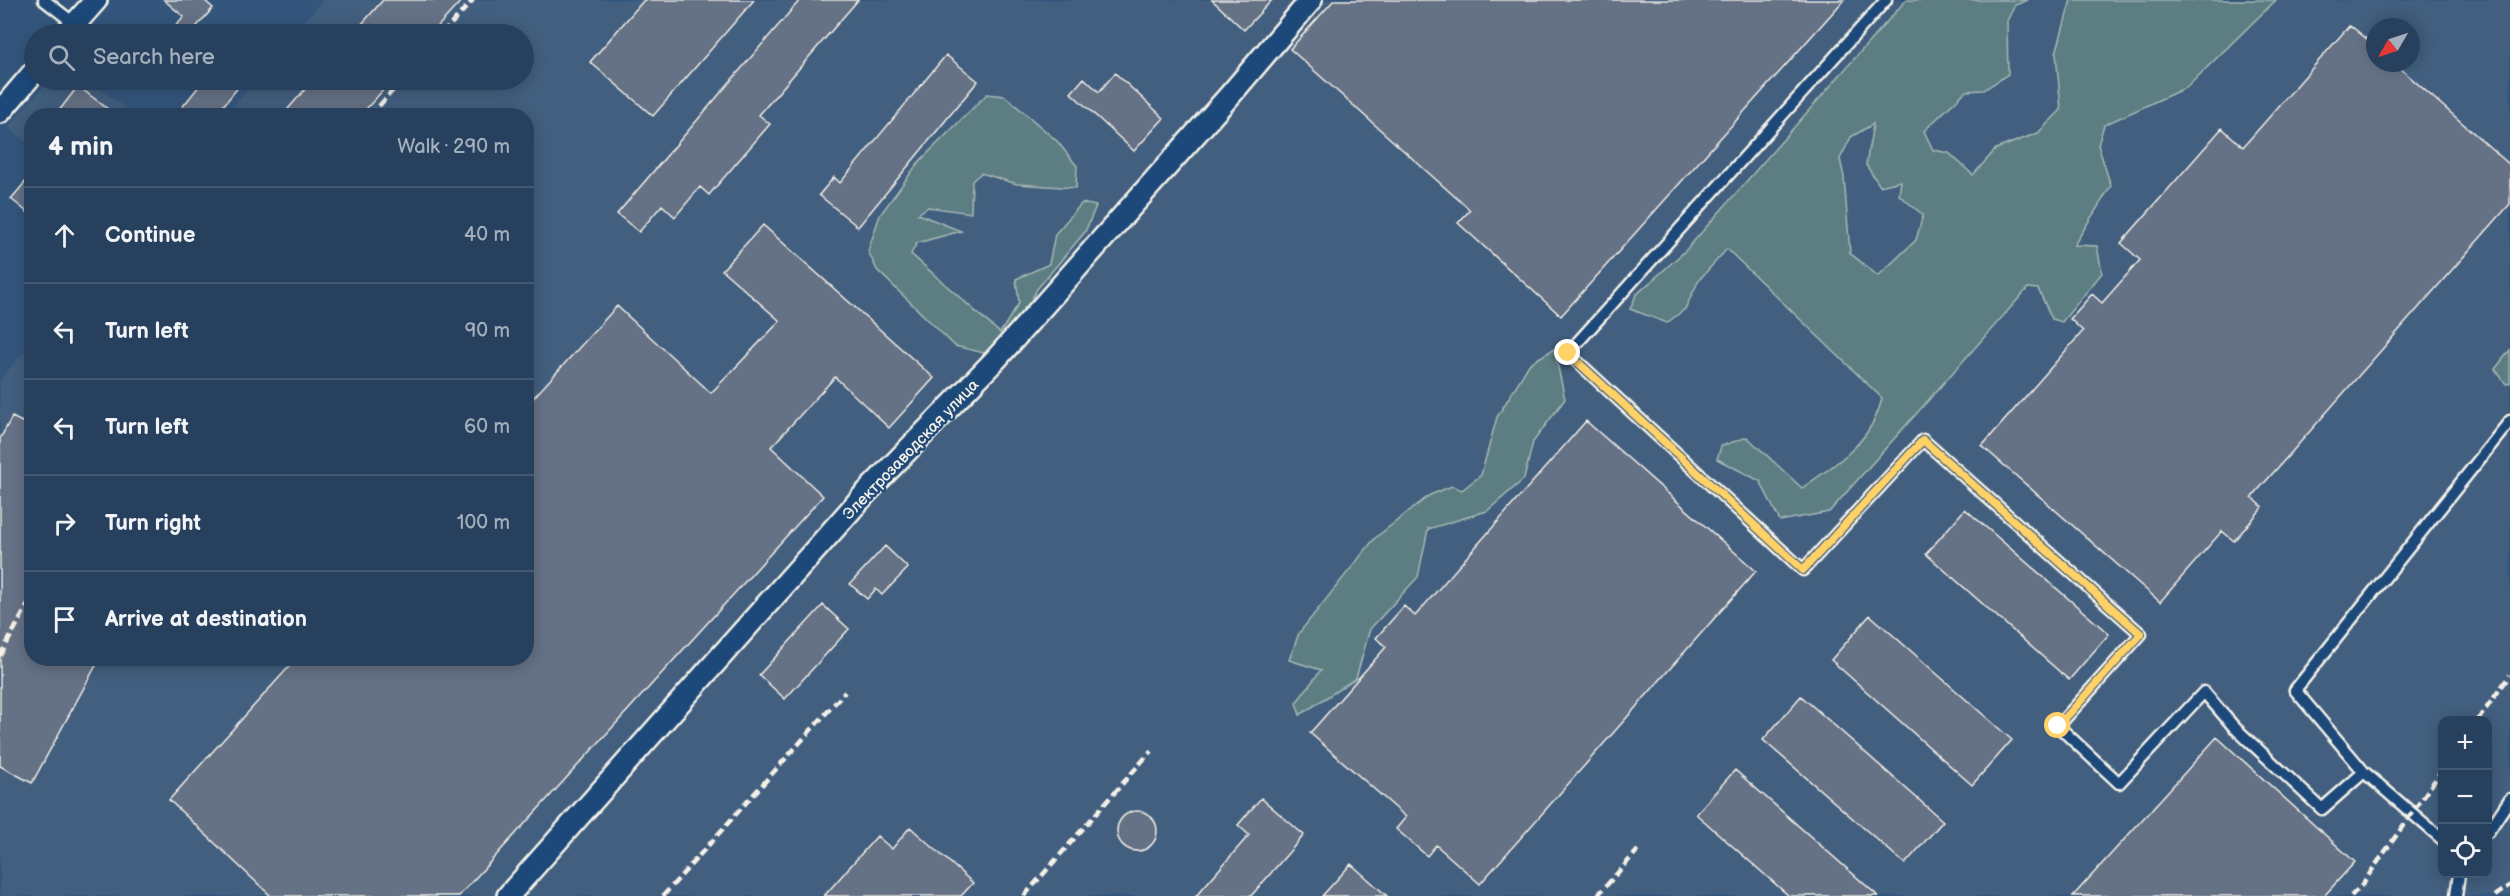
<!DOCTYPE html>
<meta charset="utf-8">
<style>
body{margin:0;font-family:"Balsamiq Sans",sans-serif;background:#334b67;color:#f1f3f6}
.controls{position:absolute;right:18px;bottom:18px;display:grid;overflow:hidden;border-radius:12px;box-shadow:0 3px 15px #0003}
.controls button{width:54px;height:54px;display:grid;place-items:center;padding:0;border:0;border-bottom:2px solid #435973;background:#27405e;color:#f1f3f6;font:30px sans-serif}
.compass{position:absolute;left:2366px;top:18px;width:54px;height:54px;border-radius:50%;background:#27405e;box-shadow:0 3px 15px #0003;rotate:231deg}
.stop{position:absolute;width:18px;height:18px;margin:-14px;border:4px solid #ffd166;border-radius:50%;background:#fff}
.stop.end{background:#ffd166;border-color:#fff;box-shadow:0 2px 6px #0008}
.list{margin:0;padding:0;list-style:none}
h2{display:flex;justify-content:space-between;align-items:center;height:78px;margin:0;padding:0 24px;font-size:26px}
h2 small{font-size:20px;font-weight:400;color:#a4afbc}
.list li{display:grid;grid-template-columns:39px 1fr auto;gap:18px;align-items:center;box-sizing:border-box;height:96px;padding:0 24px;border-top:2px solid #435973}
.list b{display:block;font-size:22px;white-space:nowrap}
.list em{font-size:20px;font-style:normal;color:#a4afbc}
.icon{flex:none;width:33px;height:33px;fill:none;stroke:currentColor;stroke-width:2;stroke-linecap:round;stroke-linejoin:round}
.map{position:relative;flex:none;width:2510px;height:896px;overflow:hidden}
.search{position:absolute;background:#27405e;box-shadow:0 3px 15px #0003;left:24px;top:24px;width:510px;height:66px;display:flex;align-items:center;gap:15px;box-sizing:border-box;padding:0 21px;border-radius:33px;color:#a4afbc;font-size:22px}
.panel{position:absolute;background:#27405e;box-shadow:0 3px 15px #0003;left:24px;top:108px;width:510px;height:558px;border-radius:24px}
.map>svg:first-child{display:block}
.built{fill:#435e7f;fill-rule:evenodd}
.green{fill:#5c7e82;stroke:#a8b8b5;stroke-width:1.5;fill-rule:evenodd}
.building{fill:#657185;stroke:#f4f1e8;stroke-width:1.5}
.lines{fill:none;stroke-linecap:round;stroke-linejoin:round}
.service-casing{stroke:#f4f1e8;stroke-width:15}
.minor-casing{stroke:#f4f1e8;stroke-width:26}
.service{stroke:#1f4a7a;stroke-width:10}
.minor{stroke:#1f4a7a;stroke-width:21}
.rail{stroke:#f4f1e8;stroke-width:4.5;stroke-dasharray:9 4.5;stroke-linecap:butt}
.route{stroke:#ffd166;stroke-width:8}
.labels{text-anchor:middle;stroke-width:5;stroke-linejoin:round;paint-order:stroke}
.street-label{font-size:16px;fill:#f4f1e8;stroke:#1f4a7a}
</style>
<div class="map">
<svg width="2510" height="896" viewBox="0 0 2510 896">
<rect width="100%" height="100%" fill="#34567d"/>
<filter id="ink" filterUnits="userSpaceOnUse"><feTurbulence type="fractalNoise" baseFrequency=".0167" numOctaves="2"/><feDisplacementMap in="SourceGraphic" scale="12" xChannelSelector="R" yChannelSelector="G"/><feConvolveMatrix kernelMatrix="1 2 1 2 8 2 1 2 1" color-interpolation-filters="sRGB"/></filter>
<g filter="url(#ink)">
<path class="built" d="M323 0H2510V896H0V380L31 343 32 658H526V116L225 115 256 80H524V34H294ZM2375 27H2411V63H2375ZM2442 720H2488V874H2442Z
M49 80H88L135 115 32 116 31 146 8 127Z"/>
<path class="green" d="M1906 0H2028L2015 5 2007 21 2008 74 1984 90 1966 91 1924 131 1933 150 1949 153 1973 175 1996 149 2038 133 2061 110 2056 53 2071 0H2276L2187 87 2104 125 2098 145 2111 186 2074 245 2097 246 2102 273 2062 322 2052 319 2038 289 2028 288 1829 512 1780 521 1760 481 1717 459 1721 446 1747 437 1802 488C1838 463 1872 442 1882 398L1727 249 1699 280 1685 309 1667 323 1630 309 1636 295 1686 250ZM1873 124 1866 165 1880 186 1901 181 1899 195 1923 215 1916 240 1878 276 1850 253 1844 177 1840 159 1851 137Z
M987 94 1005 96 1057 141 1077 166 1076 188 1017 184 981 173 972 181 971 213 928 207 918 214 961 231 917 243 911 254 1000 333 1019 303 1016 279 1049 264 1055 234 1082 203 1096 206 1085 232 1037 289 1014 333 984 353 955 346 877 270 868 251 880 215 918 163Z
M1554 349 1565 399 1533 442 1524 479 1487 511 1428 529 1418 577 1370 629 1356 678 1300 715 1296 703 1321 670 1289 660 1299 633 1375 538 1430 495 1452 486 1462 490 1481 475 1497 417 1530 363Z
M2510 350V383L2506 384 2495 369Z"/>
<path class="building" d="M164 0H204L213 8 190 34H168L184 17Z
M383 0H462L431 34H353Z
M644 0H754L653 116 590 62Z
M800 0H858L759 115 770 124 709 195 700 187 675 217 662 205 639 232 617 214Z
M1212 0H1272L1244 30Z
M1334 0H1844L1561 316 1458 223 1470 210 1290 49Z
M2350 25 2375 46V63H2394L2510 165V204L2252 497 2263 507 2234 541 2222 531 2160 602 1982 446 2083 331 2070 319 2092 294 2102 303 2140 260 2121 243 2222 128 2243 147Z
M946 55 978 81 858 227 819 195 834 177 840 183Z
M1115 73 1164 118 1134 151 1071 93 1084 78 1099 92Z
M204 80H244L215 116H175Z
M313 80H392L360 116H282Z
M78 86 117 116H55Z
M32 174V216L11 199Z
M763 225 934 378 889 428 835 377 771 447 823 496 459 896H271L169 800 297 658H526V406L617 306 711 393 780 321 722 270Z
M12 417 32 427V658H100L32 783 0 766V439Z
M1586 421 1756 571 1480 884 1436 845 1427 856 1396 829 1406 817 1310 733 1386 647 1376 638 1404 606 1415 616Z
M1965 509 2109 634 2069 680 1926 554Z
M885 546 908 568 882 595 876 589 867 599 850 584Z
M823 605 849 629 785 699 759 675Z
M1870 615 2012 740 1972 785 1831 660Z
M1801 696 1943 821 1905 864 1763 740Z
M2217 737 2355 862 2324 896H2073Z
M1735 770 1878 896H1789L1696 814Z
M1261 798 1304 835 1251 896H1196L1249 835 1238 825Z
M1117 831a20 20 0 1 1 40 0a20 20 0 1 1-40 0Z
M910 827 973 883 961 896H824L877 836 892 849Z
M1351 864 1387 896H1322Z"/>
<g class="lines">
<g class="service-casing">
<path id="service" d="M44 0 75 24
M1886 0 1568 353 1803 570 1923 440 2141 634 2058 726 2119 783 2204 692 2234 727 2322 809 2364 772
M2488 832 2510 799
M2442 839 2364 772 2295 690 2510 421
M2456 896 2459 874"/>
</g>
<g class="minor-casing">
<path id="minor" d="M66 34 96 0
M0 112 34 72
M508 896 864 495 996 359 1231 94 1311 0"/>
</g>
<use href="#service" class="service"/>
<use href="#minor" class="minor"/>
<path class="rail" d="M442 34 473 0
M370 116 402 80
M0 656 32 597
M2478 720 2510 675
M663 896 845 692
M1024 896 1151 751
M1597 896 1638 850
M2351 896 2361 886 2442 770
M2495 896 2510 885"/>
</g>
</g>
<g class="lines" filter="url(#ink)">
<path class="route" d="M1568 353 1803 570 1923 440 2141 634 2058 726"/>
</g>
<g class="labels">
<g class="street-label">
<text transform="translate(910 449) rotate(-46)" y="6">Электрозаводская улица</text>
</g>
</g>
</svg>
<div class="controls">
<button>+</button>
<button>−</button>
<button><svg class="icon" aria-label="locate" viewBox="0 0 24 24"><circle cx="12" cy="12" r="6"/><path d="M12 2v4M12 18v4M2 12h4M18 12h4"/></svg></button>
</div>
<svg class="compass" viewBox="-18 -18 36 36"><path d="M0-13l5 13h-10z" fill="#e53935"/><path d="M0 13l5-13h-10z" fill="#a4afbc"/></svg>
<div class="stop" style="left:2058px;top:726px"></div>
<div class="stop end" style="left:1568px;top:353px"></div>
<div class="search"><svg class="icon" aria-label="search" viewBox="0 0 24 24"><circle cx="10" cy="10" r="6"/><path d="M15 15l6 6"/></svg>Search here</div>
<section class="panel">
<h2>4 min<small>Walk · 290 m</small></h2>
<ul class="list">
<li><svg class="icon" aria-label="ahead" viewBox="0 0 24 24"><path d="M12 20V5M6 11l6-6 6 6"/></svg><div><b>Continue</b></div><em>40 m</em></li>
<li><svg class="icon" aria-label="left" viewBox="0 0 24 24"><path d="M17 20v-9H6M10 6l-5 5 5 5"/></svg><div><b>Turn left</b></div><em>90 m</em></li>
<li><svg class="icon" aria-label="left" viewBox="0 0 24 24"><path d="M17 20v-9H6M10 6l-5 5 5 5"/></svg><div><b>Turn left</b></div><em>60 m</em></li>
<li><svg class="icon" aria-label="right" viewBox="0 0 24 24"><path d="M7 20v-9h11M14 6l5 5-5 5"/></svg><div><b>Turn right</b></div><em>100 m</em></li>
<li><svg class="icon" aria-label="arrive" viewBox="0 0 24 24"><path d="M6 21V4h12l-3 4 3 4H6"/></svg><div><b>Arrive at destination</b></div></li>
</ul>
</section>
</div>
